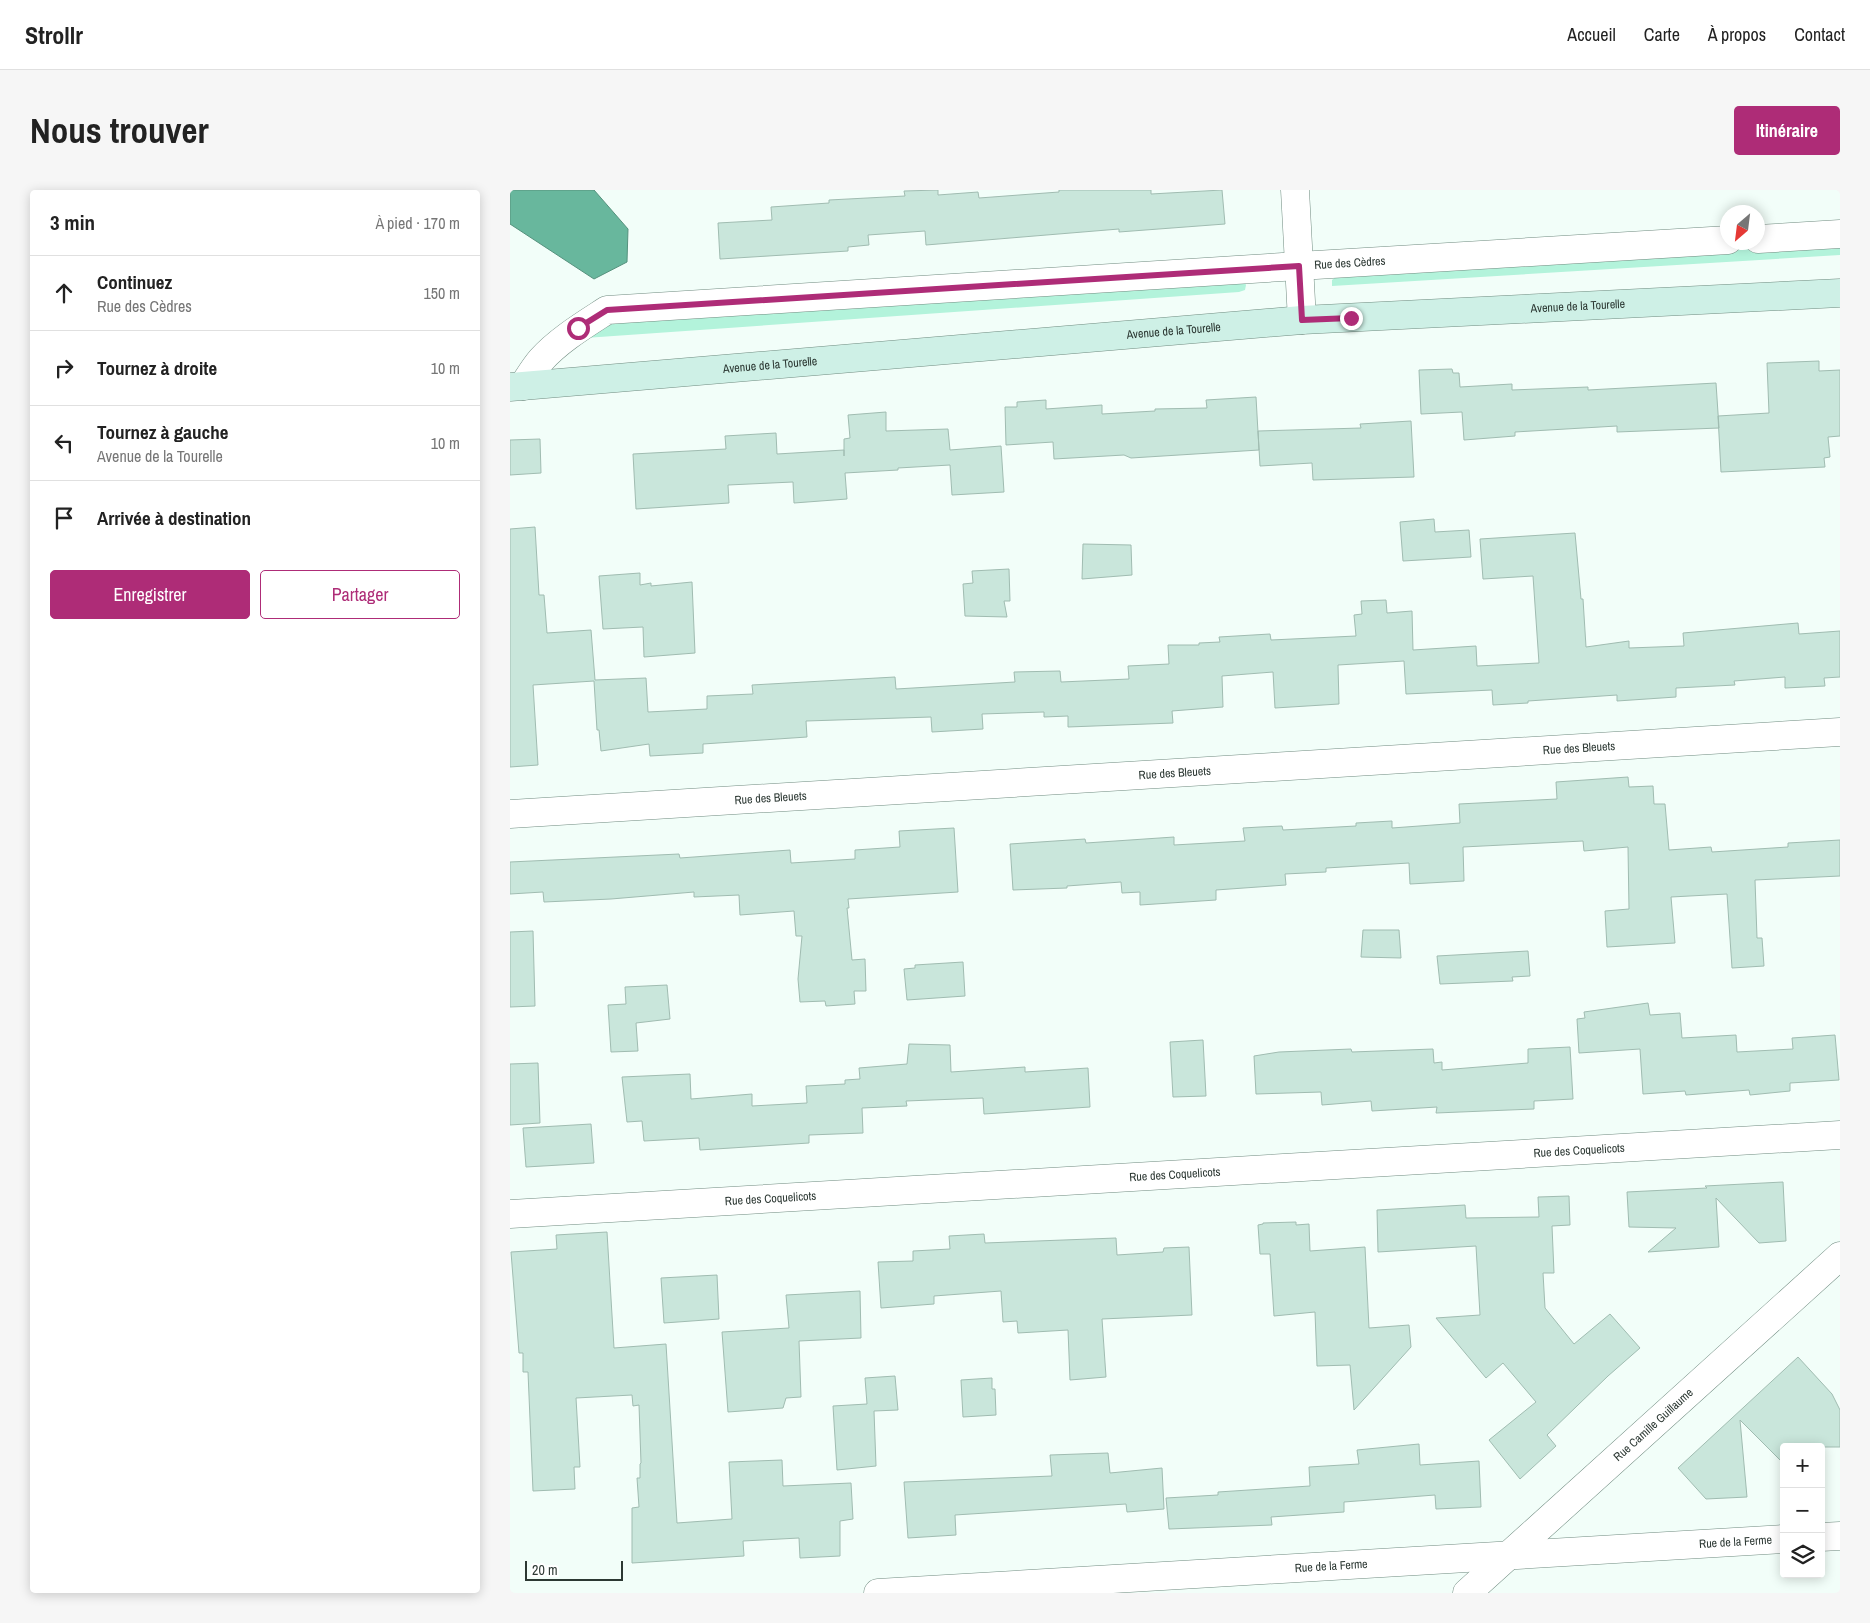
<!DOCTYPE html>
<html lang="fr">
<meta charset="utf-8">
<style>
body{margin:0;font-family:"Archivo Narrow",sans-serif;background:#f6f6f6;color:#222}
.controls{position:absolute;right:15px;bottom:15px;display:grid;overflow:hidden;border-radius:5px;box-shadow:0 2px 12px #0003}
.controls button{width:45px;height:45px;display:grid;place-items:center;padding:0;border:0;border-bottom:1px solid #e0e0e0;background:#fff;color:#222;font:25px sans-serif}
.compass{position:absolute;left:1210px;top:15px;width:45px;height:45px;border-radius:50%;background:#fff;box-shadow:0 2px 12px #0003;rotate:208deg}
.scale{position:absolute;left:15px;bottom:12px;width:98px;box-sizing:border-box;padding-left:5px;border:2px solid #2c3833;border-top:0;font-size:14px;line-height:18px;white-space:nowrap;color:#2c3833;-webkit-text-stroke:4px #fff;paint-order:stroke}
.stop{position:absolute;width:15px;height:15px;margin:-11px;border:4px solid #ae2c77;border-radius:50%;background:#fff}
.stop.end{background:#ae2c77;border-color:#fff;box-shadow:0 1px 5px #0008}
.list{margin:0;padding:0;list-style:none}
h2{display:flex;justify-content:space-between;align-items:center;height:65px;margin:0;padding:0 20px;font-size:21px}
h2 small{font-size:16px;font-weight:400;color:#767676}
.list li{display:grid;grid-template-columns:32px 1fr auto;gap:15px;align-items:center;box-sizing:border-box;height:75px;padding:0 20px;border-top:1px solid #e0e0e0}
.list b{display:block;font-size:19px;white-space:nowrap}
.list p{margin:0;font-size:16px;white-space:nowrap;color:#767676}
.list em{font-size:16px;font-style:normal;color:#767676}
.actions{display:flex;gap:10px;padding:15px 20px}
.actions a{flex:1;padding:11px 0;border:1px solid #ae2c77;border-radius:5px;text-align:center;font-size:18px;color:#ae2c77}
.actions .main{background:#ae2c77;color:#fff}
.icon{flex:none;width:28px;height:28px;fill:none;stroke:currentColor;stroke-width:2;stroke-linecap:round;stroke-linejoin:round}
.map{position:relative;flex:none;width:1330px;height:1403px;overflow:hidden;border-radius:5px}
header{display:flex;align-items:center;gap:30px;box-sizing:border-box;height:70px;padding:0 25px;background:#fff;border-bottom:1px solid #e0e0e0}
header strong{font-size:24px}
nav{display:flex;gap:28px;margin-inline-start:auto;font-size:18px}
.intro{display:flex;align-items:center;justify-content:space-between;box-sizing:border-box;height:120px;padding:0 30px}
h1{margin:0;font-size:35px}
.button{padding:12px 22px;border-radius:5px;background:#ae2c77;color:#fff;font-size:18px;font-weight:700}
main{display:flex;gap:30px;padding:0 30px}
aside{flex:1;background:#fff;border-radius:5px;box-shadow:0 2px 12px #0003}
.map>svg:first-child{display:block}
.green{fill:#b3f3db}
.water{fill:#68b79d;stroke:#56917d}
.building{fill:#c9e6db;stroke:#a0bcb1}
.lines{fill:none;stroke-linecap:round;stroke-linejoin:round}
.street-casing{stroke:#718c81;stroke-width:29}
.secondary-casing{stroke:#718c81;stroke-width:29}
.street{stroke:#fff;stroke-width:28}
.secondary{stroke:#cef0e6;stroke-width:28}
.route{stroke:#ae2c77;stroke-width:6}
.labels{text-anchor:middle;stroke-width:4;stroke-linejoin:round;paint-order:stroke}
.street-label{font-size:12px;fill:#2c3833;stroke:#fff}
</style>
<header>
<strong>Strollr</strong>
<nav><a>Accueil</a><a>Carte</a><a>À propos</a><a>Contact</a></nav>
</header>
<div class="intro"><h1>Nous trouver</h1><a class="button">Itinéraire</a></div>
<main>
<aside>
<h2>3 min<small>À pied · 170 m</small></h2>
<ul class="list">
<li><svg class="icon" aria-label="ahead" viewBox="0 0 24 24"><path d="M12 20V5M6 11l6-6 6 6"/></svg><div><b>Continuez</b><p>Rue des Cèdres</p></div><em>150 m</em></li>
<li><svg class="icon" aria-label="right" viewBox="0 0 24 24"><path d="M7 20v-9h11M14 6l5 5-5 5"/></svg><div><b>Tournez à droite</b></div><em>10 m</em></li>
<li><svg class="icon" aria-label="left" viewBox="0 0 24 24"><path d="M17 20v-9H6M10 6l-5 5 5 5"/></svg><div><b>Tournez à gauche</b><p>Avenue de la Tourelle</p></div><em>10 m</em></li>
<li><svg class="icon" aria-label="arrive" viewBox="0 0 24 24"><path d="M6 21V4h12l-3 4 3 4H6"/></svg><div><b>Arrivée à destination</b></div></li>
</ul>
<div class="actions"><a class="main">Enregistrer</a><a>Partager</a></div>
</aside>
<div class="map">
<svg width="1330" height="1403" viewBox="0 0 1330 1403">
<rect width="100%" height="100%" fill="#f2fef9"/>
<path class="green" d="M1330 52V65L822 96V90L832 82Z
M734 91 736 95 735 100 729 102 75 148 95 136 111 132Z"/>
<path class="water" d="M0 0H84L118 39 117 72 84 89 0 34Z"/>
<path class="building" d="M428 0V5L468 2 469 8 549 2V0H641V4L712 0 715 34 609 42V39L416 55 415 41 358 45 359 55 338 57V61L210 69 208 33 262 30 261 17 319 13V10L395 6 394 1Z
M1309 171V181L1330 180V246L1318 247 1320 267 1314 268 1315 277 1211 282 1208 226 1259 223 1257 173Z
M942 179 943 183H949L950 197 1002 194V200L1078 197V200L1206 193 1209 238 1107 242V236L1005 242V246L954 250 952 222 911 224 909 180Z
M746 207 749 260 621 268 614 265 544 269 543 252 496 255 495 217H507V212L536 210V219L592 215V224L645 221V219L697 218 696 210Z
M376 222V241L438 239 440 260 491 256 494 302 442 305 440 275 388 278V280L335 283 337 309 284 313 283 292 218 295 219 313 126 319 123 264 216 259 215 246 266 243 267 264 334 260V266V249L340 248 338 225Z
M901 231 904 287 803 290 802 273 750 276 748 241 851 238 850 234Z
M30 249 31 283 0 285V250Z
M924 329 925 342 959 340 961 367 893 371 890 332Z
M25 337 29 405H34L37 443 81 440 85 490 136 488 138 522 197 519V506L243 504 242 495 385 487 386 499 505 492 504 482 550 481 551 492 619 489 618 476 659 474 658 455H689V453L710 452 709 447 760 444 761 450 846 446 844 425 852 424 851 411 876 410 877 423 902 421 903 460 966 456 967 476 1029 473 1023 386 973 389 970 349 1065 343 1071 409H1073L1076 457 1119 451V458L1174 456 1173 443 1288 433 1289 444 1330 441V487L1314 488 1315 496 1275 498V487L1224 491 1225 495 1166 498V507L1107 511V505L1018 511V513L983 515 982 500 896 504 894 471 828 475 829 514 765 518 763 482 712 486 713 517 662 521 663 533 558 537V526L534 527V522L472 524 473 539 422 542 421 527 296 531 297 547 193 554V563L140 566 139 554 91 561 89 540H87L84 491 23 495 28 575 0 577V339Z
M573 354 621 355 622 385 572 389Z
M499 379 500 411H494L497 427 455 426 453 394 463 393 462 381Z
M130 383V395L141 393V396L182 392 185 463 134 467 133 437 93 439 89 386Z
M1118 587 1119 597 1143 596 1144 614H1155L1159 660 1201 657 1202 662 1278 657V653L1330 650V686L1245 690 1247 748H1252L1254 776 1222 778 1217 704 1161 707 1165 753 1097 757 1095 721 1119 719 1118 657 1074 661 1073 651 953 657 954 691 900 694 899 673 816 678V682L775 684 776 695 706 700V710L630 715V702L612 703 611 692 557 696V698L503 700 500 654 575 649 576 653 664 647V655L735 651 733 638 750 637 772 636 773 640 846 636V633L882 631V638L950 633 949 614 1047 609 1046 592Z
M444 638 448 702 338 709 339 718H337L342 770 355 769 356 801H344L345 814 316 816 315 811 290 812 288 789 292 746H286L284 721 230 725 229 705 184 707V702L101 709 34 712 33 702 0 704V672L169 664 170 668 280 660 281 673 345 669V660L390 657 389 641Z
M853 740H889L891 768 851 767Z
M23 741 25 816 0 817V742Z
M1018 761 1020 786 1002 787 1003 791 930 794 927 766Z
M453 772 455 806 397 810 394 779 405 778V775Z
M157 795 160 829 126 833 128 861 101 862 98 815 116 814 115 797Z
M1138 813 1140 825 1170 823 1172 848 1226 845 1227 862 1283 859 1282 848 1325 845 1329 890 1280 893V901L1240 905 1239 900 1176 905 1175 901 1133 904 1130 859 1069 863 1067 829 1075 828 1074 822Z
M693 850 696 906 663 907 660 852Z
M399 854 440 855 441 882 515 877V882L578 878 580 917 474 924 473 908 396 911 397 916 352 918 353 943 299 945V953L190 960 189 948 134 951 132 931 117 932 112 887 180 884 181 909 242 904V916L297 913 296 896 335 894V890L350 889 349 878 397 874Z
M1060 857 1063 909 1024 911V919L926 923 927 917 862 921 861 911 812 915 811 902 746 904 744 866 769 862 841 859 842 862 923 859 924 873 932 872V880L1018 873V859Z
M28 873 30 933 0 935V874Z
M81 934 84 973 16 977 13 938Z
M1273 992 1276 1051 1249 1053 1206 1008 1209 1057 1138 1062 1166 1038 1119 1037 1117 1002 1197 998 1195 996Z
M1059 1006 1060 1035 1042 1036 1044 1083H1033L1035 1118 1064 1154 1100 1124 1130 1158 1098 1186 1037 1245 1046 1256 1010 1289 979 1250 1026 1212 993 1173 976 1188 926 1128 970 1125 966 1056 868 1062 867 1020 955 1015 956 1028 1029 1027 1028 1007Z
M786 1032V1035L799 1034 800 1061 855 1057 859 1138 899 1135 901 1157 844 1220 840 1175 807 1176 805 1122 764 1126 760 1064H750L748 1035 753 1034V1033Z
M97 1042 104 1158 156 1154 167 1333 222 1329 219 1272 272 1270 273 1296 341 1293 343 1329 330 1331V1366L290 1368 289 1348 233 1351 234 1366 122 1373V1318L129 1317 127 1288H130V1274L131 1273 129 1215 123 1216 122 1205 66 1208 70 1277H64L65 1299 23 1301 18 1182H13V1163H9L1 1062 47 1059 46 1045Z
M474 1044 475 1053 606 1048 607 1065 653 1062 654 1058 679 1057 682 1125 592 1129 596 1187 560 1190 558 1140 508 1143 507 1131 493 1132 491 1101 424 1106V1114L371 1118 368 1072 403 1071V1061L440 1059 439 1046Z
M207 1085 209 1129 154 1133 151 1088Z
M350 1101 351 1148 289 1151 291 1207 276 1208 273 1218 218 1222 212 1142 279 1138 276 1105Z
M1288 1167 1322 1204 1330 1220V1257H1274V1269L1271 1271 1230 1230 1237 1307 1196 1309 1168 1278Z
M385 1186 388 1220 364 1221 366 1276 327 1280 323 1216 357 1214 355 1188Z
M482 1188V1199H485L486 1225 453 1227 451 1190Z
M909 1254 910 1275 969 1271 971 1317 926 1319 925 1305 834 1312V1322L761 1327 762 1335 659 1339 656 1308 708 1305V1302L800 1296 799 1277 849 1274 847 1260Z
M598 1263 600 1283 652 1278 654 1319 617 1322 616 1314 445 1325 446 1345 398 1348 394 1292 542 1286 540 1265Z"/>
<g class="lines">
<g class="street-casing">
<g id="street">
<path d="M785 0 792 130"/>
<path d="M1248 49 1330 44"/>
<path id="s1" d="M13 196C19 187 24 178 31 170 49 150 74 135 97 120L789 76 1218 50"/>
<path id="s2" d="M0 624 1330 542"/>
<path id="s3" d="M0 1024 1330 945"/>
<path d="M1311 1347 1330 1346"/>
<path id="s4" d="M368 1403 1274 1349"/>
<path id="s5" d="M957 1403 1330 1066"/>
</g>
</g>
<g class="secondary-casing">
<g id="secondary">
<path id="s6" d="M0 197 792 130 1330 103"/>
</g>
</g>
<use href="#street" class="street"/>
<use href="#secondary" class="secondary"/>
</g>
<g class="lines">
<path class="route" d="M68 138 97 120 789 76 792 130 841 128"/>
</g>
<g class="labels">
<g class="street-label">
<text dy="4" stroke="none"><textPath href="#s1" startOffset="859">Rue des Cèdres</textPath></text>
<text dy="4" stroke="none"><textPath href="#s6" startOffset="1071">Avenue de la Tourelle</textPath></text>
<text dy="4" stroke="none"><textPath href="#s6" startOffset="666">Avenue de la Tourelle</textPath></text>
<text dy="4" stroke="none"><textPath href="#s6" startOffset="261">Avenue de la Tourelle</textPath></text>
<text dy="4" stroke="none"><textPath href="#s2" startOffset="1071">Rue des Bleuets</textPath></text>
<text dy="4" stroke="none"><textPath href="#s2" startOffset="666">Rue des Bleuets</textPath></text>
<text dy="4" stroke="none"><textPath href="#s2" startOffset="261">Rue des Bleuets</textPath></text>
<text dy="4" stroke="none"><textPath href="#s3" startOffset="1071">Rue des Coquelicots</textPath></text>
<text dy="4" stroke="none"><textPath href="#s3" startOffset="666">Rue des Coquelicots</textPath></text>
<text dy="4" stroke="none"><textPath href="#s3" startOffset="261">Rue des Coquelicots</textPath></text>
<text dy="4" stroke="none"><textPath href="#s5" startOffset="251">Rue Camille Guillaume</textPath></text>
<text dy="4" stroke="none"><textPath href="#s4" startOffset="859">Rue de la Ferme</textPath></text>
<text dy="4" stroke="none"><textPath href="#s4" startOffset="454">Rue de la Ferme</textPath></text>
</g>
</g>
</svg>
<div class="controls">
<button>+</button>
<button>−</button>
<button><svg class="icon" aria-label="layers" viewBox="0 0 24 24"><path d="M12 4l9 5-9 5-9-5zM3 14l9 5 9-5"/></svg></button>
</div>
<svg class="compass" viewBox="-18 -18 36 36"><path d="M0-13l5 13h-10z" fill="#e53935"/><path d="M0 13l5-13h-10z" fill="#767676"/></svg>
<div class="scale">20 m</div>
<div class="stop" style="left:68px;top:138px"></div>
<div class="stop end" style="left:841px;top:128px"></div>
</div>
</main>
